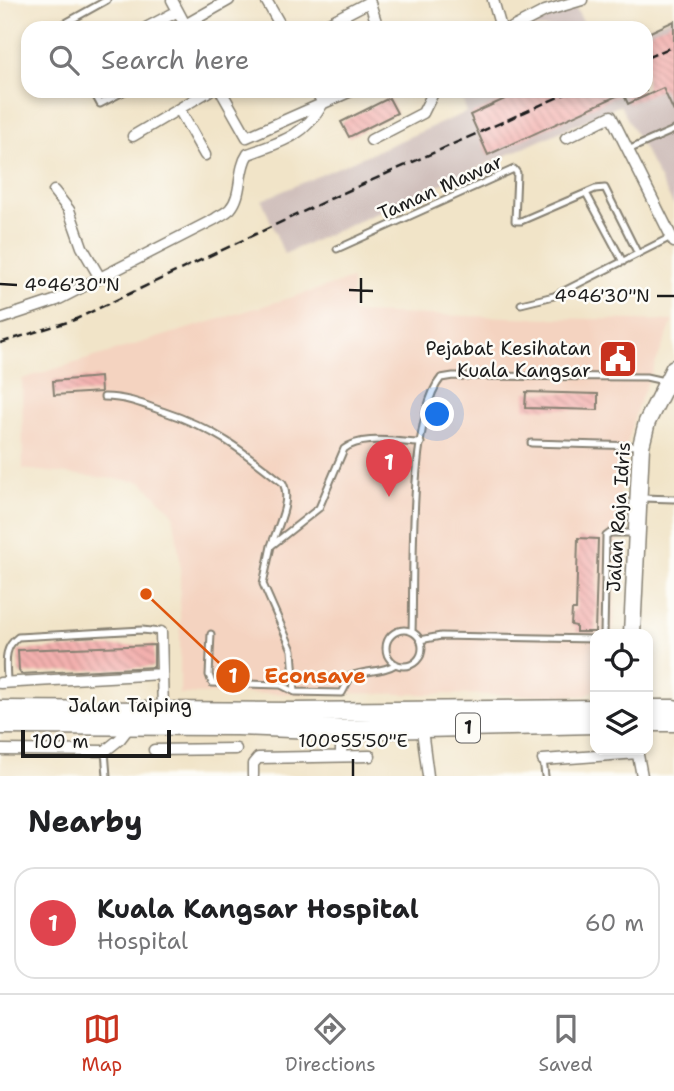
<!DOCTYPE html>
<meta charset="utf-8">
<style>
body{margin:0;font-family:"Shantell Sans",sans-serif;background:#f6f6f6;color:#202124}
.controls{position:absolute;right:21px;bottom:21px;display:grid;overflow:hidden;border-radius:14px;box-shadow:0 4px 10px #0003}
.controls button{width:63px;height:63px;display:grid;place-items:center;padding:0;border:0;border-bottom:2px solid #e0e0e0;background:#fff;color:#202124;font:35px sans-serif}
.scale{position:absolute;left:21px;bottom:18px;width:150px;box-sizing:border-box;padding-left:7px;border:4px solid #1c1c1c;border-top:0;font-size:19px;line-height:24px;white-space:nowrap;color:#1c1c1c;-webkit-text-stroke:5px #fdfcf7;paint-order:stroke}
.you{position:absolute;left:438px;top:415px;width:24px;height:24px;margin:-18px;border:5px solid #fff;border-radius:50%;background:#1a73e8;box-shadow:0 0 0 10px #1a73e833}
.badge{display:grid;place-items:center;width:46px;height:46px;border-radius:50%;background:#c8321e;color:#fff;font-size:23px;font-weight:700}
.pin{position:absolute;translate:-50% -58px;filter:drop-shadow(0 2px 4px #0008)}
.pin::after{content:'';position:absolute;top:37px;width:24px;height:21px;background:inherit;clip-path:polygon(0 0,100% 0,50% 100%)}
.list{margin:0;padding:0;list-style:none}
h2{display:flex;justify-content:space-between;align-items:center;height:91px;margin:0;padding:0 28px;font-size:30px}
h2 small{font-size:23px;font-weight:400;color:#757577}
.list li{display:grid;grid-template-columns:46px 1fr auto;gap:21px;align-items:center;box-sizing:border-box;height:112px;margin:0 14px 14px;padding:0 14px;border:2px solid #e0e0e0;border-radius:21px}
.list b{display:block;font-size:26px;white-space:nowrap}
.list p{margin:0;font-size:23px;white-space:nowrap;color:#757577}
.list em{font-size:23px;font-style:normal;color:#757577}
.icon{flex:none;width:38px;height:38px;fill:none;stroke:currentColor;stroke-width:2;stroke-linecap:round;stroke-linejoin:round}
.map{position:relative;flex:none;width:674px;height:776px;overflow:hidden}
.search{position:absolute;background:#fff;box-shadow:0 4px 10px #0003;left:21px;right:21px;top:21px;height:77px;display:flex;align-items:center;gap:18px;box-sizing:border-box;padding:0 24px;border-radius:21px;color:#757577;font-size:26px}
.sheet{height:217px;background:#fff}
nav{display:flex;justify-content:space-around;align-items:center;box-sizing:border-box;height:98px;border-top:2px solid #e0e0e0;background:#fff;font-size:19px;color:#757577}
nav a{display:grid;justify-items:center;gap:4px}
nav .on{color:#c8321e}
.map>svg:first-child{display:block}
.built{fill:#f4d3c0}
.industrial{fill:#d0c0bc}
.building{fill:url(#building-back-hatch)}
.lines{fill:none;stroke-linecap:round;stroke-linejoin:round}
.lane-casing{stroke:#868072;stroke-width:9}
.street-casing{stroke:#868072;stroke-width:13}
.primary-casing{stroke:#868072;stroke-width:19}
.highway-casing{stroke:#868072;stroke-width:21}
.lane{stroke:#fff;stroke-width:5}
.street{stroke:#fff;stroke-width:10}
.primary{stroke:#fff;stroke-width:16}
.highway{stroke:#fff;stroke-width:18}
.rail{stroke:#1c1c1c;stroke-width:2.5;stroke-dasharray:10 5;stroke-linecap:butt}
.ticks{fill:none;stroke:#1c1c1c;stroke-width:2.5}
.labels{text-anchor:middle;stroke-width:5;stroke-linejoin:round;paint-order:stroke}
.shield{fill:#fdfcf7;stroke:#605f5e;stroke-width:2}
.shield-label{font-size:18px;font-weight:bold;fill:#1c1c1c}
.street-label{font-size:19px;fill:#1c1c1c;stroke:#fdfcf7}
.poi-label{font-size:19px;fill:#1c1c1c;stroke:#fdfcf7;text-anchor:end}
.ticks-label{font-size:18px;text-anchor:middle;fill:#1c1c1c;stroke:#fdfcf7;stroke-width:5;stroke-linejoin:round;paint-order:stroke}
.leader{fill:none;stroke:#de560d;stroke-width:2.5}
.callout-dot{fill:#de560d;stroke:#fdfcf7;stroke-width:2.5}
.mark-label{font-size:21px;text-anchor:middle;font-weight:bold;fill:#fff}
.callout-label{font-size:21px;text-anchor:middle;font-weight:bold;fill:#de560d;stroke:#fdfcf7;stroke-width:5;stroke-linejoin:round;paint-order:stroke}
</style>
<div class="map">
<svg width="674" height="776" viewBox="0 0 674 776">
<defs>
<pattern id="building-back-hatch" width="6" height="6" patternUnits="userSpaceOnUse" patternTransform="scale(1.75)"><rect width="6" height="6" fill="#f3b0ae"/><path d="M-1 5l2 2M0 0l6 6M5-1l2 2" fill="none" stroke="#d09795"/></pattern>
</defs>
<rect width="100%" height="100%" fill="#fdfcf7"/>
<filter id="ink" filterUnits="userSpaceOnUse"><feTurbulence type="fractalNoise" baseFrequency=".0143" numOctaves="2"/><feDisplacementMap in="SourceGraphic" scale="14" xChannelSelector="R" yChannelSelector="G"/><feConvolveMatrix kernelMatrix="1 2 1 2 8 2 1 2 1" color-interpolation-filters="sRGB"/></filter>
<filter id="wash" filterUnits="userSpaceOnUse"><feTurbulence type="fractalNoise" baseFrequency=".00686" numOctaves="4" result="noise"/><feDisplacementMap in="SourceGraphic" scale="28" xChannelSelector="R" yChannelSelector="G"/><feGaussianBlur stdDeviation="1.57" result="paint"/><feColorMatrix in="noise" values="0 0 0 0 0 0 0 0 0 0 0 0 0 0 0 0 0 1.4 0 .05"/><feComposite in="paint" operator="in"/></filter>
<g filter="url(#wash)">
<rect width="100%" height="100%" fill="#f1e4c8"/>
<path class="built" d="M352 279V313L673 321 637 408 621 467 613 634H595V689L586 696 329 693 180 694V559L173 513 142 482 23 469 22 379Z"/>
<path class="industrial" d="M575 6 586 28H528Z
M674 16V206L620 105 284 254 262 200 467 112 459 91H646V28Z"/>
<g id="blocks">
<path class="building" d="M674 21V112L663 88 628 104 623 93 488 155 470 115 522 91H646V34Z
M389 98 397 113 349 137 341 122Z
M100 377 101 392 54 395 53 381Z
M526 392 598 394V410L525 408Z
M578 538 598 539 595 632H576V626L571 625 572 610H576Z
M154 645V667L21 674 19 671 18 650Z"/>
</g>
</g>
<g filter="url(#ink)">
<use href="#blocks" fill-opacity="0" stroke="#868072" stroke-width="2"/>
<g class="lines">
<g class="lane-casing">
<path id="lane" d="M61 28 62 25 107 0
M93 91 100 104 125 91
M628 150 674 130
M586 193 623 262
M337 249 514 169 517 173 515 221H521L595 189 605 188 638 254
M521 304 554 296 671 237
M104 397C126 397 143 404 162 411 214 428 242 450 283 483 292 501 277 528 271 546
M531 443 638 446
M642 498 674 499
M386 648a18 18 0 1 1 36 0a18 18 0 1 1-36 0Z
M412 632C414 576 408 417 441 378L453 376 646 377 664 381
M211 634 209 675 212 683 281 685 295 692 342 693 351 676C365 670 382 673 396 664
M604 634 606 536 610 533H633
M420 640 441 636 595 639
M7 683C7 664 2 649 18 637L142 630 161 632
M295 692 292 650 263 584 271 546 319 508 344 449C363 434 398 443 421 443
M105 751 107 776
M543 760 545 776"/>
</g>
<g class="street-casing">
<path id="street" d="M172 0 187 28
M266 0 282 28
M369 0 378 28
M493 0 501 28
M185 25 229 0
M146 28 178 11
M319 28 369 2
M512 28 545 11 582 0
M221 91 247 137 351 91
M179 109 205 155
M133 136 209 91
M566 138 611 116 674 242
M371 140 423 113 434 91
M54 191 69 210 82 247 100 278
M0 319 57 300 215 219C219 216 226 213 230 209 243 195 237 170 248 154 282 142 305 136 323 103L316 91
M161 632 163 711
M0 683 162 674
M341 730V756
M422 730 428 776
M0 750 105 751 120 739 130 726
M154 750 236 749
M637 750 642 776
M543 760 638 753
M253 776V764L258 758 370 756"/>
</g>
<g class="primary-casing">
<path id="primary" d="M632 634 641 446 647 422 674 368"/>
</g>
<g class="highway-casing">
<path id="highway" d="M648 709H674
M0 710 296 712 595 709
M648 722H674
M0 725 237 726 341 730 595 724"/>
</g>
<use href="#lane" class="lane"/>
<use href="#street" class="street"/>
<use href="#primary" class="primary"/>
<use href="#highway" class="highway"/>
<path class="rail" d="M646 58 674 46
M0 343 74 320 332 198 572 91"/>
</g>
</g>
<path class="ticks" d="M0 284 17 285M349 290 373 291M657 296H674M361 303V278M353 776V759"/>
<defs>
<g id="civic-square" transform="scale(2.0125)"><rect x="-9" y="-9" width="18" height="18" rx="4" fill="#c8321e" stroke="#fdfcf7"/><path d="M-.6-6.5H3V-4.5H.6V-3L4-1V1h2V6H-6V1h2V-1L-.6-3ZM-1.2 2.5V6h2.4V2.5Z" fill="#fff"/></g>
</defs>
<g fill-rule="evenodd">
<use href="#civic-square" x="618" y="359"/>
</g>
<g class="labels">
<rect class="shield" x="456" y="713.5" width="24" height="29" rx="5"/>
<g class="shield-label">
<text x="468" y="734">1</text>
</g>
<g class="street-label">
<text transform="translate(440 187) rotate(-24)" y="7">Taman Mawar</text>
<text transform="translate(618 517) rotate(-86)" y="7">Jalan Raja Idris</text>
<text x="130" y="712">Jalan Taiping</text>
</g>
<g class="poi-label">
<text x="591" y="355">Pejabat Kesihatan<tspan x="591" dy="22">Kuala Kangsar</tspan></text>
</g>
</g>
<g class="ticks-label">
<text x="72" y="291">4°46'30"N</text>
<text x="602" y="302">4°46'30"N</text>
<text x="353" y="747">100°55'50"E</text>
</g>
<path class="leader" d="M146 594L233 676"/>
<g class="callout-dot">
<circle cx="146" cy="594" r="7"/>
<circle cx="233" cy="676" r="18"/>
</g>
<g class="mark-label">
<text x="233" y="683">1</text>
</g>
<g class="callout-label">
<text x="315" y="683">Econsave</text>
</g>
</svg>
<div class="controls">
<button><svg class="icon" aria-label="locate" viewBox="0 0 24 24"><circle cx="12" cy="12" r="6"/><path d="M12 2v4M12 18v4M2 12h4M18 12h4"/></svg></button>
<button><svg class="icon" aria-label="layers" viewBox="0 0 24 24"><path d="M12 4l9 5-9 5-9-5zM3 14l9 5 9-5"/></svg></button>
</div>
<div class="scale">100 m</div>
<div class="you"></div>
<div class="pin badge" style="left:389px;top:497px;background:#e0444e">1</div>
<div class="search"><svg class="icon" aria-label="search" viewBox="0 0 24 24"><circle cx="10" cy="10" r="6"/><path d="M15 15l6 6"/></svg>Search here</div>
</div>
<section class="sheet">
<h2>Nearby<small></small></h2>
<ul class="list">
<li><span class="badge" style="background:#e0444e">1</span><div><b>Kuala Kangsar Hospital</b><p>Hospital</p></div><em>60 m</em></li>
</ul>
</section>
<nav>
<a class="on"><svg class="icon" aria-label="map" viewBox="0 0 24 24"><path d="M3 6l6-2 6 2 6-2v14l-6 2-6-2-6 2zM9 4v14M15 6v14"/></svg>Map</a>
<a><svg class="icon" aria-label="directions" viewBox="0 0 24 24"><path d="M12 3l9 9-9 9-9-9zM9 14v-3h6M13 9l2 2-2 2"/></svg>Directions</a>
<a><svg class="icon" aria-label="saved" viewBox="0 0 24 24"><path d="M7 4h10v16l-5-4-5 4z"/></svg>Saved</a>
</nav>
